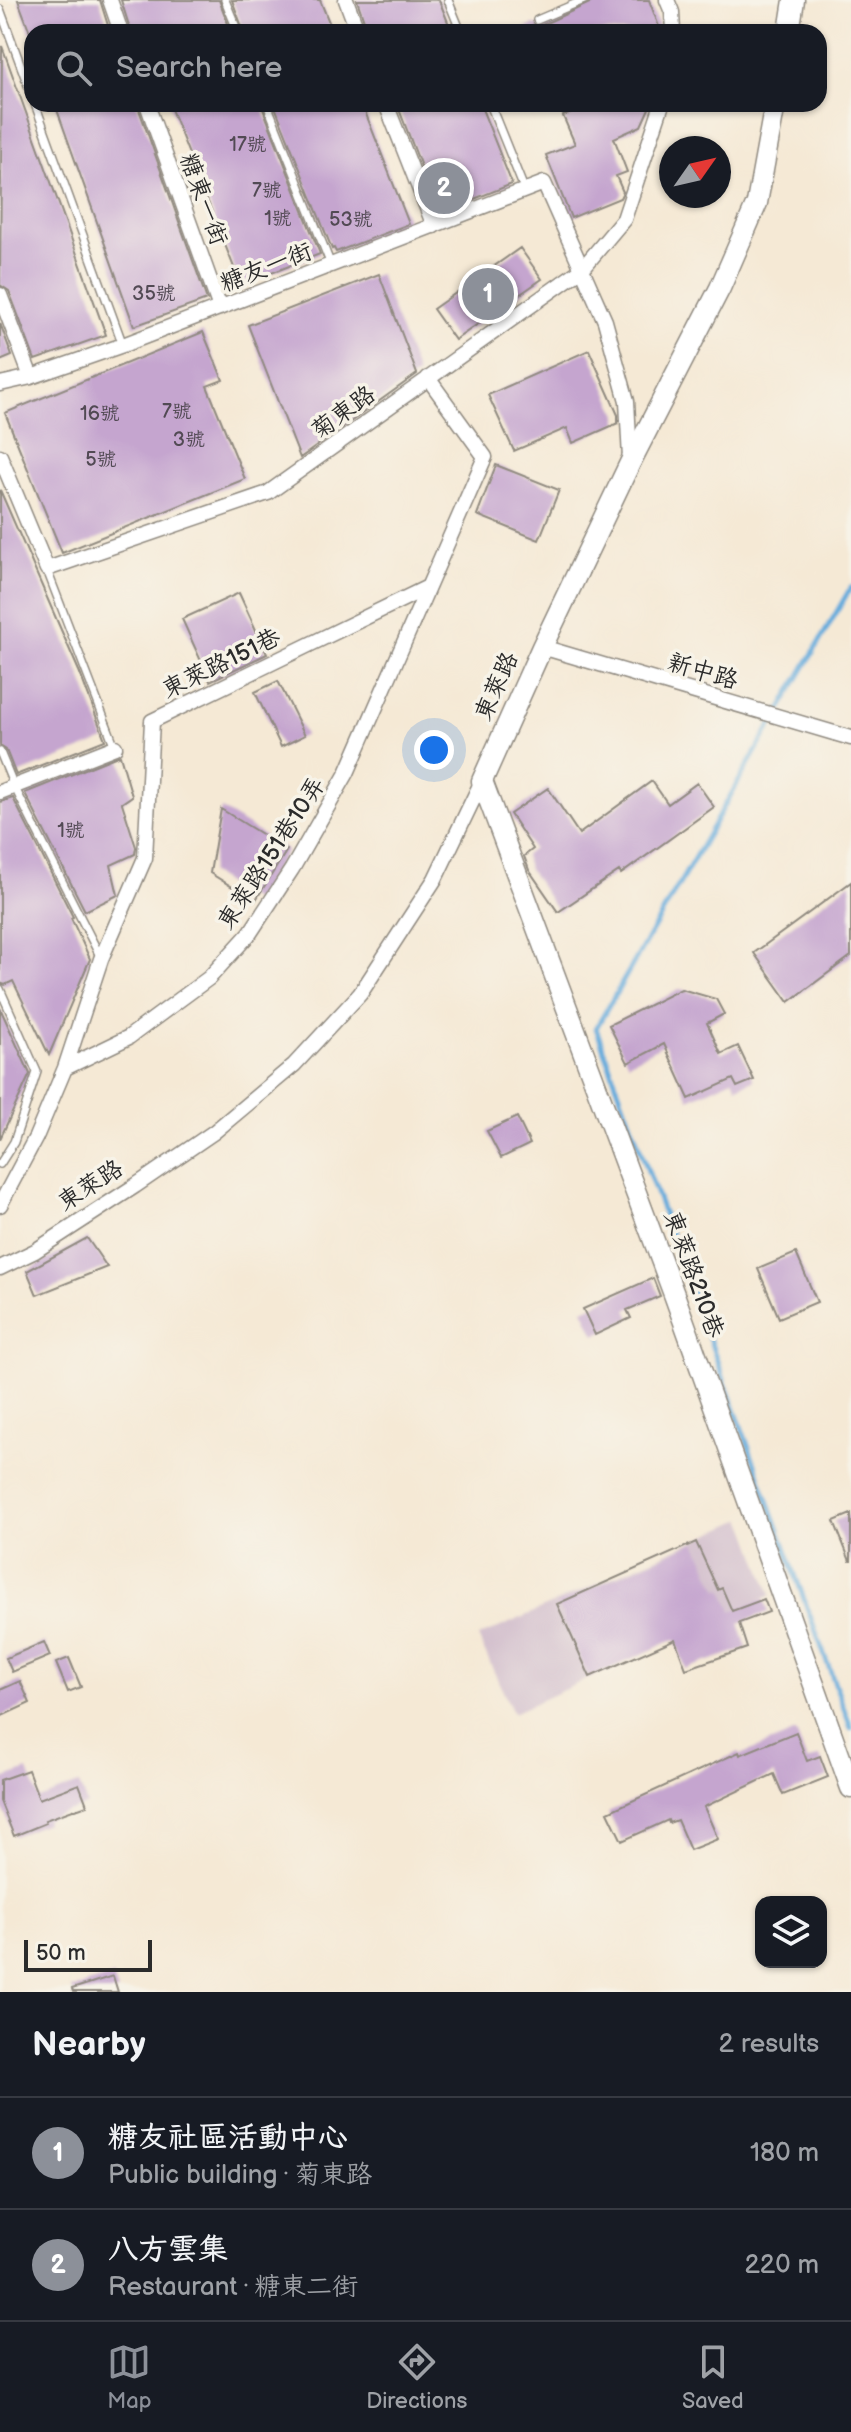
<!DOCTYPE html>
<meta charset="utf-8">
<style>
body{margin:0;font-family:"Balsamiq Sans","LXGW WenKai TC",sans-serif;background:#242831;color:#f1f3f6}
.controls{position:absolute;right:24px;bottom:24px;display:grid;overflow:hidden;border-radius:16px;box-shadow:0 2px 6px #0004}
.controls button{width:72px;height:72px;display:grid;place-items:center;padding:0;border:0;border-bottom:2px solid #363941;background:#171b24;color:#f1f3f6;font:40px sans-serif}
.compass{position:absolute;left:659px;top:136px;width:72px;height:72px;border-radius:50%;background:#171b24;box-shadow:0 2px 6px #0004;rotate:56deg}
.scale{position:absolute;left:24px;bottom:20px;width:128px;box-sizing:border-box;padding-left:8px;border:4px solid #2b2b2b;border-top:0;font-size:22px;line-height:28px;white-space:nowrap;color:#2b2b2b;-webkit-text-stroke:6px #f7f3e8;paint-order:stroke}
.you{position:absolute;left:434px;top:750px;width:28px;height:28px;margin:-20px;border:6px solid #fff;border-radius:50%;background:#1a73e8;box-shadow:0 0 0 12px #1a73e833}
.badge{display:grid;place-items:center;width:52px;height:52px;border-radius:50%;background:#8c9099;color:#fff;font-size:26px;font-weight:700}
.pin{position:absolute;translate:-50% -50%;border:4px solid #fff;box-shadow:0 2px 8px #0006}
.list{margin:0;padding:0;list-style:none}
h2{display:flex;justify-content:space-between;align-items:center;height:104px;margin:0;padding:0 32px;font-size:34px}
h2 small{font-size:26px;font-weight:400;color:#9ea1a6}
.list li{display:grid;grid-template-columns:52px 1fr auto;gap:24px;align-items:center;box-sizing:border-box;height:112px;padding:0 32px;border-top:2px solid #363941}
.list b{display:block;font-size:30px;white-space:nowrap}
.list p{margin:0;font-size:26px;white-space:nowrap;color:#9ea1a6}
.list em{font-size:26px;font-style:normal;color:#9ea1a6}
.icon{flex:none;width:44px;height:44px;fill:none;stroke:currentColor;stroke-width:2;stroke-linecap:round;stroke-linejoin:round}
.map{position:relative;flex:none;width:851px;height:1992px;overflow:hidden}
.search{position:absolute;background:#171b24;box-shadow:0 2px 6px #0004;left:24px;right:24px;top:24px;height:88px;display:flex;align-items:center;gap:20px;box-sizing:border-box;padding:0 28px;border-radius:24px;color:#9ea1a6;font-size:30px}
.sheet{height:328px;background:#171b24}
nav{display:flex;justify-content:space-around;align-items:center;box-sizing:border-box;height:112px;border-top:2px solid #363941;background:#171b24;font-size:22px;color:#9ea1a6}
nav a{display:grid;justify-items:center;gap:4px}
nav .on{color:#8c9099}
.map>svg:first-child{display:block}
.industrial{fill:#d1bdcc}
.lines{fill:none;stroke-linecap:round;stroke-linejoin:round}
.stream{stroke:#66acdc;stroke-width:5}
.building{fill:#c5a5cf}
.lane-casing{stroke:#908a80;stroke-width:10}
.street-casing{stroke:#908a80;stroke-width:17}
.secondary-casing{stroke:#908a80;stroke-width:23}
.lane{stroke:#fff;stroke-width:7}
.street{stroke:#fff;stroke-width:14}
.secondary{stroke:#fff;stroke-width:20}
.labels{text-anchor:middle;stroke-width:7;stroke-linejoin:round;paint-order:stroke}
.number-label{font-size:20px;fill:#524a54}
.street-label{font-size:24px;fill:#2b2b2b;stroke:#f7f3e8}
</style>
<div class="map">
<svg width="851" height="1992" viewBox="0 0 851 1992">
<rect width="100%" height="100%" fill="#f7f3e8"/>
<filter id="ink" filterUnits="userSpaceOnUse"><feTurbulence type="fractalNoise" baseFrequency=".0125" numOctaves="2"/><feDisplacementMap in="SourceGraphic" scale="16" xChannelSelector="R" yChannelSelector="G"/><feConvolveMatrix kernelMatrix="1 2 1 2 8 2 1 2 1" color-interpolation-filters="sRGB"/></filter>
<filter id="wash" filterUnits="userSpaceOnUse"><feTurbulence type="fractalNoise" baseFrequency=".006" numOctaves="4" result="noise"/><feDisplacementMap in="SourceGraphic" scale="32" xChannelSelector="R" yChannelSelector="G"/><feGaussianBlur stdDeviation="1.8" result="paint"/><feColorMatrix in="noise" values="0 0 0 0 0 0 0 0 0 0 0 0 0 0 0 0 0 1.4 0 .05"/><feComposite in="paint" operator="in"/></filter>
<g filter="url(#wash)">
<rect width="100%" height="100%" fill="#f5e9d5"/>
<path class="industrial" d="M743 1519 771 1595 513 1713 478 1637Z"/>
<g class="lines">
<path class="stream" d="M851 587 596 1028 851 1728"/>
</g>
<g id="blocks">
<path class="building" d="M18 0H100L110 32H30Z
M121 0H219L231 32H131Z
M232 0H320L333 32H244Z
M357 0H439L452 32H368Z
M596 0H649L661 32H517L533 25 540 26Z
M2 46 106 335 35 360 9 291 0 285Z
M55 104H137L207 300 134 326Z
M169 104H261L320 254 241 285Z
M274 104H362L409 224 336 252 334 248 332 249Z
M397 104H480L512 184 439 213Z
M585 104H651L641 126 614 138 627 172 616 176 623 192 620 198 571 218 546 155 575 144 563 116 581 110Z
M520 248 542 279 455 340 433 309Z
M379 274 417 374 300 458 248 325Z
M0 323 12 356 0 361Z
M203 332 223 380 207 386 245 479 62 553 5 413Z
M589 350 618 415V423L573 443 567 428 514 451 488 395Z
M496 465 559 490 539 540 477 515Z
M0 490 79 671 105 740 16 775 6 750 0 746Z
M239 593 267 654 210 681 182 619Z
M278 681 305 735 281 747 255 692Z
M120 755 132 796 122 803 136 847 135 854 111 865 118 895 85 911 25 793Z
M652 781 668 804 697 783 714 807 621 874 619 871 558 912 529 870 524 856 533 849 510 814 548 788 579 834Z
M13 798 73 917 71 918 90 959 49 1055 13 981 5 985 0 983V802Z
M221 809 287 850 255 901 210 873Z
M851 882V956L789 1002 754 953Z
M681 989 716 999 724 1014 707 1023 721 1054 738 1046 754 1080 737 1087 733 1079 689 1099 664 1044 628 1063 609 1025Z
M0 1008 30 1074 0 1139Z
M517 1117 530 1144 501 1158 487 1131Z
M87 1238 107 1267 37 1295 27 1271Z
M796 1253 817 1302 779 1318 758 1269Z
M653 1278 660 1296 627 1310 631 1318 595 1335 583 1309Z
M851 1514V1561H850L834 1521Z
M696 1542 718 1590 722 1588 732 1611 764 1599 769 1612 739 1623 747 1648 686 1669 675 1639 590 1677 557 1604Z
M44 1642 50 1656 12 1672 6 1658Z
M69 1658 81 1687 68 1692 56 1663Z
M20 1681 30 1703 0 1717V1690Z
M796 1732 807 1761 820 1756 828 1777 783 1795 774 1774 704 1807 718 1839 690 1850 677 1820 669 1823 668 1820 622 1841 608 1812 739 1752 740 1755Z
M28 1770 39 1799 79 1784 87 1805 45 1820 46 1823 14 1836 0 1801V1780Z
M113 1976 118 1992H73L72 1989Z"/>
</g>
</g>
<g filter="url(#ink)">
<use href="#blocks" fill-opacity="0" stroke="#908a80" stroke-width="2"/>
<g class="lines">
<g class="lane-casing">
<path id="lane" d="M225 0 238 32
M448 0 461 32
M0 9 32 96
M537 20 584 0
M35 104 123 345
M267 104 331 265
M490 104 525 191
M564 110 579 104
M47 570 115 747
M0 752 14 786 101 958
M0 989 37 1072 14 1142 0 1164"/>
</g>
<g class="street-casing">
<path id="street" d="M110 0 121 32
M346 0 358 32
M667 0 672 12 673 32
M147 104 220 308
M386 104 434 226
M0 295 31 377
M0 384 31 377 123 345 544 183 605 321 627 401 630 459
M0 456 47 569 268 493 582 269 624 219 662 104
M542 647 851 738
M0 792 115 747
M65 1068 129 1037 209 978 250 933 292 869 347 773 485 457 428 378
M0 1205 36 1137 65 1068 101 959 145 858 152 721 426 588
M0 1268 35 1251 135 1186 214 1132 294 1065 360 994 435 879 482 781"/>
</g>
<g class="secondary-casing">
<path id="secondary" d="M789 32 794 0
M775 104 757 203 720 288 630 463 542 647 482 781 675 1297 851 1788"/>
</g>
<use href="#lane" class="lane"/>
<use href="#street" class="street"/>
<use href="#secondary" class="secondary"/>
</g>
</g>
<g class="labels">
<g class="number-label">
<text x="248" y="151">17號</text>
<text x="267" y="197">7號</text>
<text x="278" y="225">1號</text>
<text x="351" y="226">53號</text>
<text x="154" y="300">35號</text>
<text x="177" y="418">7號</text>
<text x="100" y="420">16號</text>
<text x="189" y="446">3號</text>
<text x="101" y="466">5號</text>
<text x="71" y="837">1號</text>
</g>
<g class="street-label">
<text transform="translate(204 199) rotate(70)" y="8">糖東一街</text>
<text transform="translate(266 267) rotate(-21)" y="8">糖友一街</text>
<text transform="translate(343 412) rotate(-36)" y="8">菊東路</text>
<text transform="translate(221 663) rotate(-26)" y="8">東萊路151巷</text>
<text transform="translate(703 671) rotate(16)" y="8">新中路</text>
<text transform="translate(496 686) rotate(-66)" y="8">東萊路</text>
<text transform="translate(271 853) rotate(-57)" y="8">東萊路151巷10弄</text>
<text transform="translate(90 1185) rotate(-33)" y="8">東萊路</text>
<text transform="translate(694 1274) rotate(70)" y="8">東萊路210巷</text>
</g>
</g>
</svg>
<div class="controls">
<button><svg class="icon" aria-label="layers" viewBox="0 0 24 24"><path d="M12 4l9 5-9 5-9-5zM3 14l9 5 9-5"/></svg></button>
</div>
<svg class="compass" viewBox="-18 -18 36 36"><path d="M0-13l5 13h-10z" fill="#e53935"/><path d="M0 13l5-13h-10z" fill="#9ea1a6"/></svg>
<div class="scale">50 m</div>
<div class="you"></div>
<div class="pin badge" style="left:488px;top:294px">1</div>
<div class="pin badge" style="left:444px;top:188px">2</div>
<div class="search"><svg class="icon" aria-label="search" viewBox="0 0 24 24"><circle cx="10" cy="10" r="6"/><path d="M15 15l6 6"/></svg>Search here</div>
</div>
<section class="sheet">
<h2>Nearby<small>2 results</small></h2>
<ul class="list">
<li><span class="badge">1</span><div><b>糖友社區活動中心</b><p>Public building · 菊東路</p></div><em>180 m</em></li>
<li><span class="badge">2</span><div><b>八方雲集</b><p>Restaurant · 糖東二街</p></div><em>220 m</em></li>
</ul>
</section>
<nav>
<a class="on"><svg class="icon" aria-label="map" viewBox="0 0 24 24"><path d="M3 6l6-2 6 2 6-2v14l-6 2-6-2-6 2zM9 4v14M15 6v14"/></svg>Map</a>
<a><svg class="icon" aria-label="directions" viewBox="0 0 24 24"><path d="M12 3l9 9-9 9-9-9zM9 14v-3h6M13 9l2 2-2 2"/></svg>Directions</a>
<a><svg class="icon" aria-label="saved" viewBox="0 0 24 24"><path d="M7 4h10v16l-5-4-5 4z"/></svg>Saved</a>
</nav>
